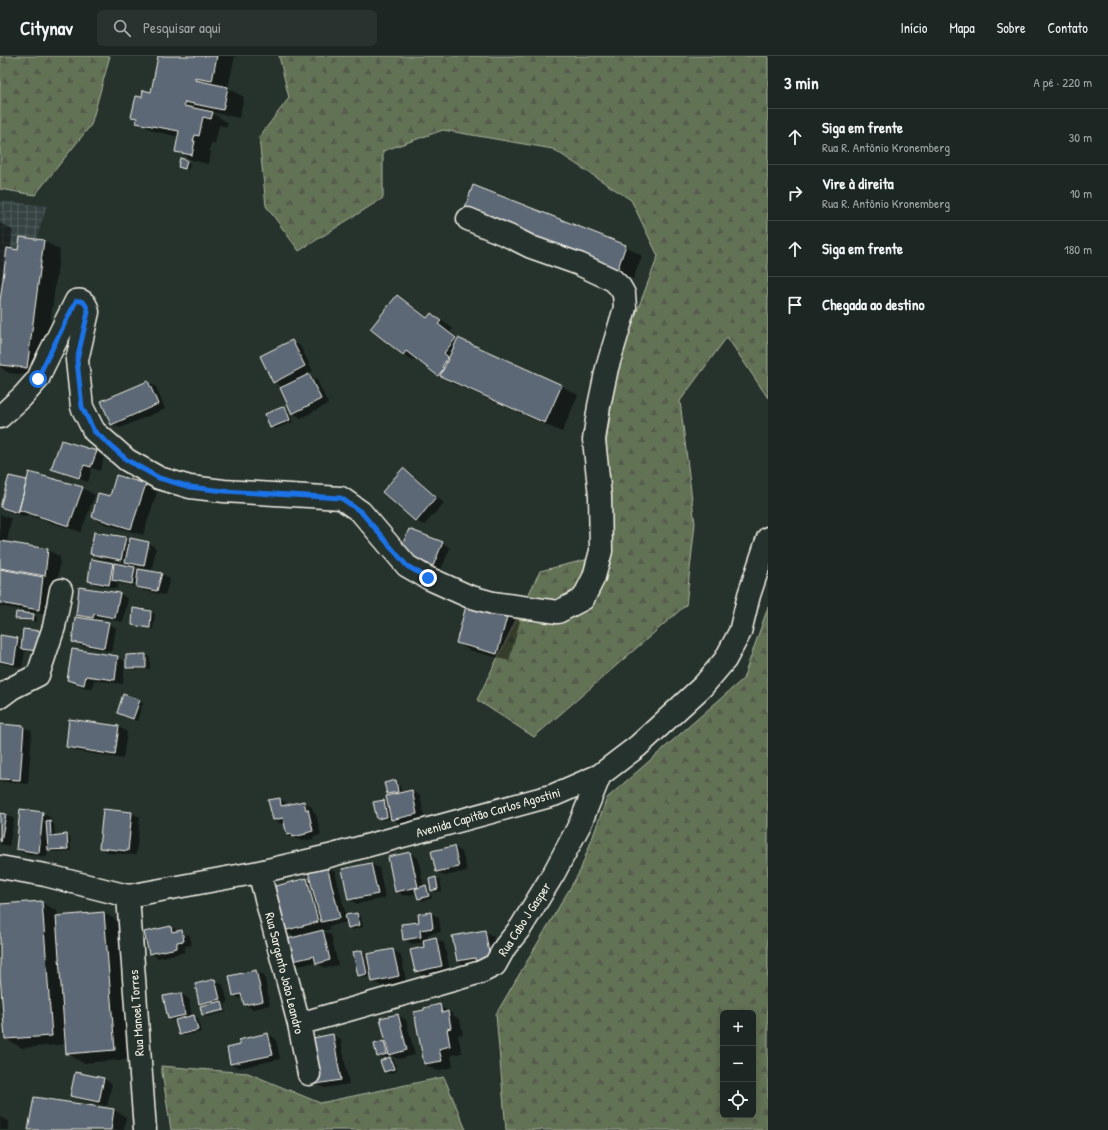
<!DOCTYPE html>
<html lang="pt">
<meta charset="utf-8">
<style>
body{margin:0;font-family:"Patrick Hand",sans-serif;background:#29322f;color:#f1f3f6}
.controls{position:absolute;right:12px;bottom:12px;display:grid;overflow:hidden;border-radius:6px;box-shadow:0 2px 10px #0003}
.controls button{width:36px;height:36px;display:grid;place-items:center;padding:0;border:0;border-bottom:1px solid #3a4340;background:#1c2622;color:#f1f3f6;font:20px sans-serif}
.stop{position:absolute;width:12px;height:12px;margin:-9px;border:3px solid #1a73e8;border-radius:50%;background:#fff}
.stop.end{background:#1a73e8;border-color:#fff;box-shadow:0 1px 4px #0008}
.list{margin:0;padding:0;list-style:none}
h2{display:flex;justify-content:space-between;align-items:center;height:52px;margin:0;padding:0 16px;font-size:17px}
h2 small{font-size:13px;font-weight:400;color:#a0a5a5}
.list li{display:grid;grid-template-columns:26px 1fr auto;gap:12px;align-items:center;box-sizing:border-box;height:56px;padding:0 16px;border-top:1px solid #3a4340}
.list b{display:block;font-size:15px;white-space:nowrap}
.list p{margin:0;font-size:13px;white-space:nowrap;color:#a0a5a5}
.list em{font-size:13px;font-style:normal;color:#a0a5a5}
.icon{flex:none;width:22px;height:22px;fill:none;stroke:currentColor;stroke-width:2;stroke-linecap:round;stroke-linejoin:round}
.map{position:relative;flex:none;width:768px;height:1074px;overflow:hidden}
header{display:flex;align-items:center;gap:24px;box-sizing:border-box;height:56px;padding:0 20px;background:#1c2622;border-bottom:1px solid #3a4340}
header strong{font-size:19px}
nav{display:flex;gap:22px;margin-inline-start:auto;font-size:14px}
.search{width:280px;height:36px;background:#29322f;display:flex;align-items:center;gap:10px;box-sizing:border-box;padding:0 14px;border-radius:6px;color:#a0a5a5;font-size:15px}
main{display:flex}
aside{flex:1;background:#1c2622}
.map>svg:first-child{display:block}
.industrial{fill:url(#industrial-grid)}
.forest{fill:url(#forest-firs);stroke:#abb29e;fill-rule:evenodd}
.shadow{fill:#0007;fill-rule:evenodd}
.building{fill:#5c6875;stroke:#f4f1e8}
.lines{fill:none;stroke-linecap:round;stroke-linejoin:round}
.minor-casing{stroke:#f4f1e8;stroke-width:25}
.minor{stroke:#26332d;stroke-width:22}
.route{stroke:#1a73e8;stroke-width:5}
.labels{text-anchor:middle;stroke-width:3.5;stroke-linejoin:round;paint-order:stroke}
.street-label{font-size:13px;fill:#f4f1e8;stroke:#26332d}
</style>
<header>
<strong>Citynav</strong>
<div class="search"><svg class="icon" aria-label="search" viewBox="0 0 24 24"><circle cx="10" cy="10" r="6"/><path d="M15 15l6 6"/></svg>Pesquisar aqui</div>
<nav><a>Início</a><a>Mapa</a><a>Sobre</a><a>Contato</a></nav>
</header>
<main>
<div class="map">
<svg width="768" height="1074" viewBox="0 0 768 1074">
<defs>
<pattern id="industrial-grid" width="8" height="8" patternUnits="userSpaceOnUse"><rect width="8" height="8" fill="#364343"/><path d="M0 4h8M4 0v8" fill="none" stroke="#545f5e"/></pattern>
<pattern id="forest-firs" width="22" height="20" patternUnits="userSpaceOnUse"><rect width="22" height="20" fill="#627254"/><path d="M5 1l3.5 6h-7zM16 11l3.5 6h-7z" fill="#545b4c"/></pattern>
</defs>
<rect width="100%" height="100%" fill="#26332d"/>
<filter id="ink" filterUnits="userSpaceOnUse"><feTurbulence type="fractalNoise" baseFrequency=".025" numOctaves="2"/><feDisplacementMap in="SourceGraphic" scale="8" xChannelSelector="R" yChannelSelector="G"/><feConvolveMatrix kernelMatrix="1 2 1 2 8 2 1 2 1" color-interpolation-filters="sRGB"/></filter>
<g filter="url(#ink)">
<path class="industrial" d="M0 145 47 150 0 293Z"/>
<path class="forest" d="M0 0H110L91 69 35 139 0 133Z
M279 0H768V342L727 281 680 345 695 468 686 549 534 681 477 644 540 515 589 503 618 305 658 200 631 144 553 93 443 74 383 95V142L299 195 266 150 259 81 289 42Z
M768 551V1074H506L496 958 580 815 607 742 743 623ZM723 957H753V1059H723Z
M161 1010 248 1017 320 1047 444 1021 466 1074H171Z"/>
<path class="shadow" d="M160 0H235L228 32 244 41 239 62 211 56 228 67 227 71 219 69 215 88 211 87 209 95 211 96 208 108 192 104 176 95 179 81 154 75 137 66 138 64 132 61 142 42 152 37ZM191 19 203 26H199L190 20Z
M187 105 190 108 188 114 179 110Z
M474 130 626 190 642 200 633 223 481 163Z
M0 167 13 174 11 194 19 195 44 185 60 194 43 321 9 317 0 311Z
M397 240 409 247 428 262 431 258 443 265 453 273 450 276 461 285 562 330 578 339 562 376 450 326 438 319 417 302 415 305 403 298Z
M292 285 300 290 313 315 307 318 317 324 328 348 301 362 293 357 283 331 274 326Z
M148 326 156 331 165 353 120 372 111 368Z
M285 351 288 354 293 366 275 373 271 371Z
M96 396 104 401 100 415 92 412 88 426 61 417 52 413Z
M403 413 411 418 444 447 424 469 416 465Z
M26 425 82 432 95 439 81 476 33 461 27 458 26 461 9 456 1 451Z
M145 429 157 436 143 479 105 468 93 461Z
M0 458 11 463 7 487 48 494 60 501 58 526 49 525 55 529 51 560 0 550Z
M126 482 130 485 148 487 156 492 152 514 134 511 129 508 99 503 91 498Z
M442 487 450 492 441 514 408 501Z
M92 504 162 518 170 523 165 539 145 535 137 531V529L129 524 128 526 136 531 118 527 117 533 97 529 89 524Z
M120 538 128 543 123 566 102 562 101 566 108 567 116 572 112 596 81 590 73 585 86 563 77 558Z
M134 554 151 556 155 558 153 573 137 570 133 568Z
M508 558 520 565 509 605 469 594 457 587Z
M33 559 37 561V566L20 564 17 562Z
M0 580 18 583 42 597 25 595 22 612 0 607Z
M146 599 150 601V613L131 614 127 612V606H125L123 628 94 624 92 633 76 629 68 624 117 601 127 606Z
M139 645 143 647 137 665 118 657Z
M70 664 119 671 127 676 123 703 75 695 67 690Z
M1 669 24 671 32 675 28 728 5 726 0 725V674Z
M396 725 399 728 402 737 412 735 420 740 425 762 400 768 392 762 382 764 378 762 383 745 389 748 391 740 388 738Z
M280 743 288 748V750L304 746 312 751 314 757 316 759 321 779 313 781 314 783 302 785 288 779 285 768H282L274 764Z
M21 754 43 757 51 762V766L54 768 55 780 66 779 70 781 71 795 53 796 48 793 47 801 25 798 17 793Z
M131 757 140 761 136 799 109 797 101 792Z
M0 758 6 759 14 763 9 790 0 788Z
M454 791 462 796 467 815 445 820 437 816Z
M410 797 418 802 424 831 429 833 432 842 423 845 419 842 418 837 404 840 396 835Z
M371 808 379 812 385 842 357 848 349 843 343 814Z
M327 811 335 816 346 860 357 858 361 860 363 871 352 874 349 871 347 866 329 870 330 873 323 875 331 879 338 909 325 912 317 907 316 906 298 910 290 906 296 882 284 875 307 823 312 826Z
M436 822 440 824 442 835 436 836 432 834Z
M41 846 57 855 58 861 104 857 120 866 131 1003 83 1007 67 997V988L22 992 6 983 0 905V849Z
M431 857 439 862 441 876 428 878V884L436 883 444 887 450 914 424 920 416 915 425 891 424 886 412 888 404 883 420 866Z
M171 871 190 880 192 889 185 890V896L158 902 150 897Z
M484 875 493 880 499 912 466 910 458 905 454 881Z
M393 894 401 899 406 925 381 930 373 925 372 920 363 922 359 920 354 897 362 895 365 897 367 906Z
M255 915 264 919 270 949 253 953 245 949 244 944 234 940Z
M215 924 223 929 228 947 225 948 226 953 205 958V960L203 958 206 950 200 947Z
M181 938 189 943 192 961 198 962 201 976 183 980 180 978 177 967 168 962Z
M440 950 452 957 453 959 460 964 463 978 458 979 462 997 451 999 453 1011 437 1015 425 1008 426 954Z
M227 955V956L207 961 205 960Z
M398 959 406 964 415 999 398 1003 390 999V1000L382 1002 378 1000 383 987 387 989Z
M268 978 276 983 280 1003 239 1012 231 1008 241 990Z
M333 979 341 984 349 1028 325 1032 317 1028Z
M390 1002 394 1004 397 1015 388 1018 385 1016Z
M104 1023 112 1028 107 1050 80 1044 71 1040Z
M34 1042 114 1054 126 1061 124 1074H29Z
M0 1061 9 1066 8 1074H0Z"/>
<path class="building" d="M158 0H217L212 25 195 22V24L228 31 223 54 185 46 184 50 213 56 211 63 203 61 199 80 195 79 193 85H195L192 99 175 96 179 75 136 67 137 62 131 61 136 40 142 41 143 34 151 36Z
M180 102 187 104 185 113 178 111Z
M473 129 626 189 617 215 464 154Z
M20 181 44 184 27 312 0 309V245L7 192 18 194Z
M397 239 427 262 431 257 441 265 438 268 456 282 444 297 448 301 442 311 444 312 438 320 406 295 403 299 370 273Z
M458 282 562 329 545 367 440 320Z
M292 284 305 310 273 327 260 300Z
M309 318 321 343 292 358 280 332Z
M148 325 158 348 111 369 101 345Z
M285 350 290 364 270 372 265 358Z
M61 384 97 395 91 411 84 409 79 422 51 413Z
M403 412 436 441 416 466 382 436Z
M29 416 83 431 69 470 19 454Z
M116 419 146 428 131 473 92 461 98 437 110 440Z
M9 420 27 424 18 457 0 451Z
M409 473 443 486 433 510 399 496Z
M94 476 126 481 121 504 90 498Z
M130 482 149 486 144 510 125 506Z
M0 485 48 493 45 520 0 512Z
M91 503 113 507 109 529 88 525Z
M114 507 135 511 132 528 112 524Z
M0 513 43 521 39 554 0 547Z
M138 513 162 517 157 535 136 531Z
M79 531 120 537 115 562 94 558 93 562 76 559Z
M467 546 508 557 497 598 456 587Z
M133 552 151 555 150 572 132 569Z
M16 556 34 558 33 564 15 563Z
M75 561 109 566 104 592 72 586Z
M23 573 41 575 38 595 21 593Z
M0 579 18 582 14 608 0 605Z
M72 593 118 600 115 624 86 620 84 629 67 624Z
M146 598V612H126V599Z
M123 638 140 644 133 663 117 657Z
M69 663 119 670 115 699 66 691Z
M0 668 24 670 20 724 0 723Z
M396 724 398 736 387 738 384 727Z
M412 734 417 758 391 764 386 740Z
M280 742 281 750 304 745 306 754 308 753 313 775 306 777V778L293 781 292 778 287 779 283 762 273 764 268 744Z
M384 744 387 761 377 763 373 746Z
M20 753 43 756 39 797 16 793Z
M103 753 132 756 128 795 99 792Z
M0 757 6 758 1 786 0 785Z
M50 764 51 780 67 778 68 793 48 794 46 765Z
M454 790 459 811 436 816 431 795Z
M410 796 418 831 395 836 388 801Z
M371 807 378 838 348 844 342 813Z
M327 810 340 862 321 866 308 815Z
M436 821 438 833 431 835 429 823Z
M307 822 318 866 283 875 272 831Z
M426 829 429 840 418 843 415 833Z
M42 845 52 980 5 983 0 919V848Z
M104 856 115 994 66 998 56 860Z
M431 856 433 872 420 874 421 881 403 884 401 868 419 866 418 858Z
M357 857 360 869 348 872 345 859Z
M171 870 172 876 182 874 184 885 177 886V892L149 898 144 876Z
M323 874 330 904 316 908 314 900 289 906 283 884Z
M485 874 491 908 477 911 475 902 457 905 452 880Z
M436 881 442 910 415 916 410 894 424 891 423 884Z
M393 893 399 920 372 926 367 898Z
M362 894 367 918 358 920 353 896Z
M256 914 263 945 244 949 241 938 233 940 229 920Z
M215 923 220 943 199 948 195 928Z
M181 937 185 959 168 963 163 940Z
M222 945 224 954 202 959 200 950Z
M440 948 442 957 448 955 451 972 447 973 450 990 439 993 442 1005 424 1008 414 956 424 954V952Z
M398 958 407 994 389 999 380 962Z
M194 959 198 974 179 979 175 964Z
M268 977 273 999 230 1008 227 992 240 989 238 984Z
M333 978 341 1024 316 1028 308 983Z
M384 985 387 998 377 1001 374 988Z
M390 1001 394 1013 384 1016 380 1005Z
M75 1016 104 1022 99 1046 70 1040Z
M34 1041 114 1053 111 1074H28Z"/>
<g class="lines">
<g class="minor-casing">
<path id="minor" d="M0 361 22 341 38 323 43 311 76 245C84 243 87 250 88 256L77 304 82 351 94 375 127 404 159 422 190 431 224 435 341 442 361 456 407 510 428 522 468 540 493 547 558 556 583 543 594 521 601 495 600 440 594 384 599 350 607 312 625 252 624 238 620 231 613 224 579 208 531 191 511 181 468 163
M0 641 12 632 38 619 54 571 61 534
M0 811 45 819 128 840 259 816 329 800 554 739 600 719 638 690 703 630 725 604 740 576 749 539 768 482
M259 816 299 968 309 1018
M128 840 145 1074
M299 968 481 916 495 909 505 891 521 871 554 817 580 768 600 719"/>
</g>
<use href="#minor" class="minor"/>
</g>
</g>
<g class="lines" filter="url(#ink)">
<path class="route" d="M38 323 43 311 76 245C84 243 87 250 88 256L77 304 82 351 94 375 127 404 159 422 190 431 224 435 341 442 361 456 407 510 428 522"/>
</g>
<g class="labels">
<g class="street-label">
<text transform="translate(488 756) rotate(-16)" y="5">Avenida Capitão Carlos Agostini</text>
<text transform="translate(524 863) rotate(-57)" y="5">Rua Cabo J Gasper</text>
<text transform="translate(285 917) rotate(76)" y="5">Rua Sargento João Leandro</text>
<text transform="translate(136 957) rotate(-94)" y="5">Rua Manoel Torres</text>
</g>
</g>
</svg>
<div class="controls">
<button>+</button>
<button>−</button>
<button><svg class="icon" aria-label="locate" viewBox="0 0 24 24"><circle cx="12" cy="12" r="6"/><path d="M12 2v4M12 18v4M2 12h4M18 12h4"/></svg></button>
</div>
<div class="stop" style="left:38px;top:323px"></div>
<div class="stop end" style="left:428px;top:522px"></div>
</div>
<aside>
<h2>3 min<small>A pé · 220 m</small></h2>
<ul class="list">
<li><svg class="icon" aria-label="ahead" viewBox="0 0 24 24"><path d="M12 20V5M6 11l6-6 6 6"/></svg><div><b>Siga em frente</b><p>Rua R. Antônio Kronemberg</p></div><em>30 m</em></li>
<li><svg class="icon" aria-label="right" viewBox="0 0 24 24"><path d="M7 20v-9h11M14 6l5 5-5 5"/></svg><div><b>Vire à direita</b><p>Rua R. Antônio Kronemberg</p></div><em>10 m</em></li>
<li><svg class="icon" aria-label="ahead" viewBox="0 0 24 24"><path d="M12 20V5M6 11l6-6 6 6"/></svg><div><b>Siga em frente</b></div><em>180 m</em></li>
<li><svg class="icon" aria-label="arrive" viewBox="0 0 24 24"><path d="M6 21V4h12l-3 4 3 4H6"/></svg><div><b>Chegada ao destino</b></div></li>
</ul>
</aside>
</main>
